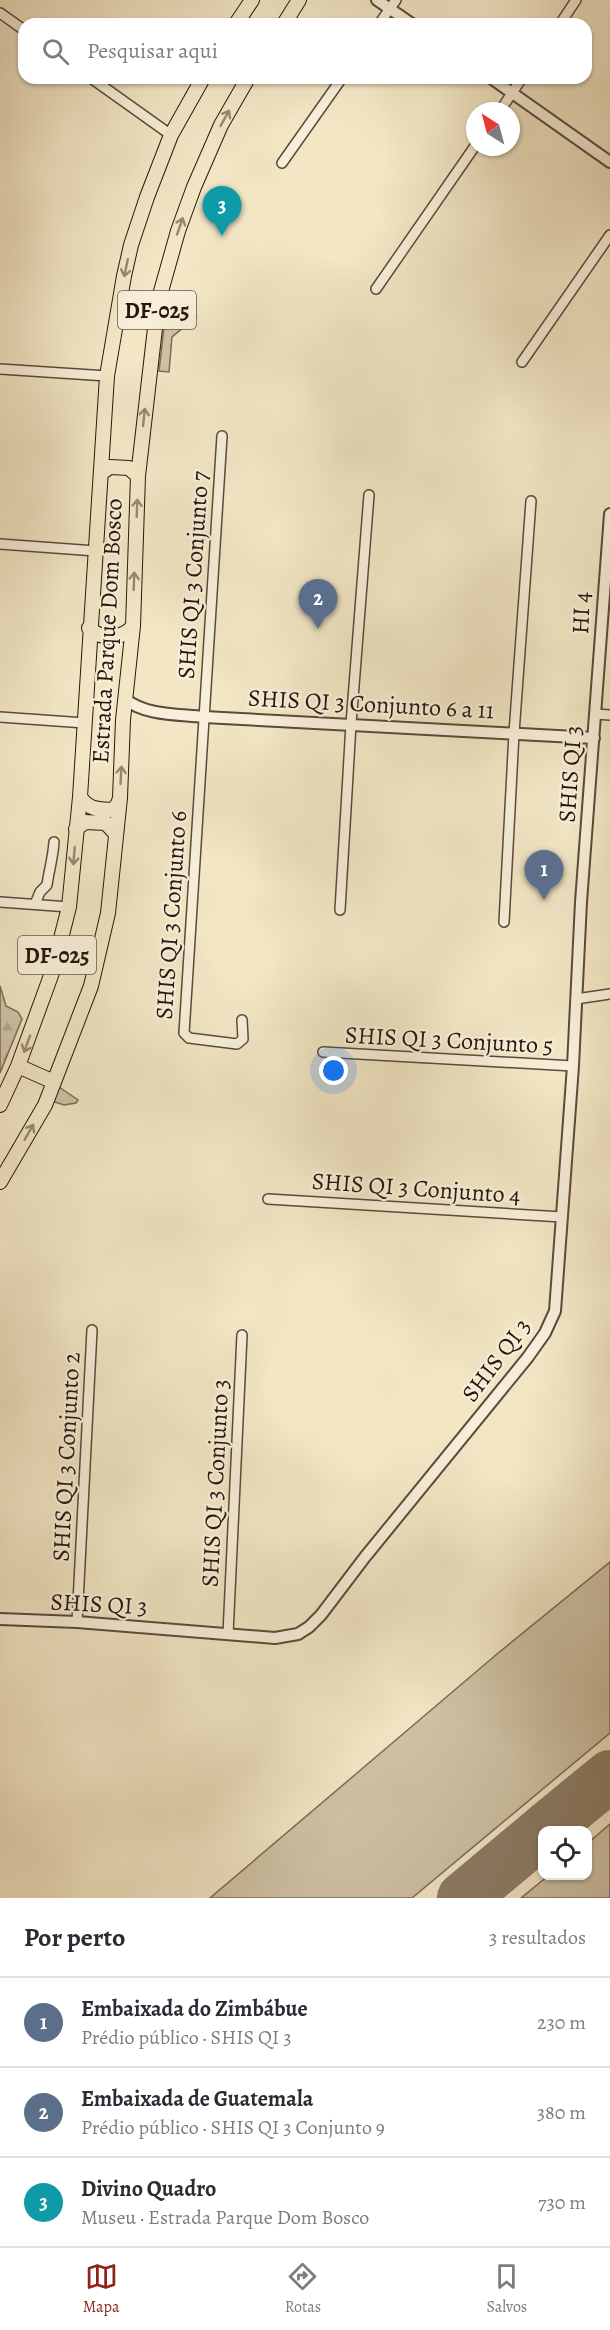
<!DOCTYPE html>
<html lang="pt">
<meta charset="utf-8">
<style>
body{margin:0;font-family:Alegreya,serif;background:#f7f7f7;color:#2b2b33}
.controls{position:absolute;right:18px;bottom:18px;display:grid;overflow:hidden;border-radius:12px;box-shadow:0 2px 4px #0004}
.controls button{width:54px;height:54px;display:grid;place-items:center;padding:0;border:0;border-bottom:2px solid #e1e1e2;background:#fff;color:#2b2b33;font:30px sans-serif}
.compass{position:absolute;left:466px;top:102px;width:54px;height:54px;border-radius:50%;background:#fff;box-shadow:0 2px 4px #0004;rotate:324deg}
.you{position:absolute;left:334px;top:1071px;width:21px;height:21px;margin:-15px;border:4px solid #fff;border-radius:50%;background:#1a73e8;box-shadow:0 0 0 9px #1a73e833}
.badge{display:grid;place-items:center;width:39px;height:39px;border-radius:50%;background:#8f2418;color:#fff;font-size:20px;font-weight:700}
.pin{position:absolute;translate:-50% -50px;filter:drop-shadow(0 2px 3px #0008)}
.pin::after{content:'';position:absolute;top:32px;width:21px;height:18px;background:inherit;clip-path:polygon(0 0,100% 0,50% 100%)}
.list{margin:0;padding:0;list-style:none}
h2{display:flex;justify-content:space-between;align-items:center;height:78px;margin:0;padding:0 24px;font-size:26px}
h2 small{font-size:20px;font-weight:400;color:#7c7c81}
.list li{display:grid;grid-template-columns:39px 1fr auto;gap:18px;align-items:center;box-sizing:border-box;height:90px;padding:0 24px;border-top:2px solid #e1e1e2}
.list b{display:block;font-size:22px;white-space:nowrap}
.list p{margin:0;font-size:20px;white-space:nowrap;color:#7c7c81}
.list em{font-size:20px;font-style:normal;color:#7c7c81}
.icon{flex:none;width:33px;height:33px;fill:none;stroke:currentColor;stroke-width:2;stroke-linecap:round;stroke-linejoin:round}
.map{position:relative;flex:none;width:610px;height:1898px;overflow:hidden}
.search{position:absolute;background:#fff;box-shadow:0 2px 4px #0004;left:18px;right:18px;top:18px;height:66px;display:flex;align-items:center;gap:15px;box-sizing:border-box;padding:0 21px;border-radius:18px;color:#7c7c81;font-size:22px}
.sheet{height:348px;background:#fff}
nav{display:flex;justify-content:space-around;align-items:center;box-sizing:border-box;height:84px;border-top:2px solid #e1e1e2;background:#fff;font-size:16px;color:#7c7c81}
nav a{display:grid;justify-items:center;gap:3px}
nav .on{color:#8f2418}
.map>svg:first-child{display:block}
.green{fill:#cfc3a6;stroke:#7b6c59;stroke-width:1.5}
.forest{fill:url(#forest-firs);stroke:#7b6c59;stroke-width:1.5}
.lines{fill:none;stroke-linecap:round;stroke-linejoin:round}
.runway{stroke:#8c7e68;stroke-width:52}
.minor-casing{stroke:#5a4a3a;stroke-width:12}
.tertiary-casing{stroke:#5a4a3a;stroke-width:14}
.primary-casing{stroke:#27160c;stroke-width:16}
.minor{stroke:#f7efd9;stroke-width:9}
.tertiary{stroke:#f7efd9;stroke-width:10}
.primary{stroke:#f2e6c5;stroke-width:14}
.oneway{stroke:#978872}
.labels{text-anchor:middle;stroke-width:4.5;stroke-linejoin:round;paint-order:stroke}
.shield{fill:#f7efd9;stroke:#65574a;stroke-width:1.5}
.shield-label{font-size:22px;font-weight:bold;fill:#27160c}
.street-label{font-size:24px;fill:#27160c;stroke:#f7efd9}
</style>
<div class="map">
<svg width="610" height="1898" viewBox="0 0 610 1898">
<defs>
<pattern id="forest-firs" width="22" height="20" patternUnits="userSpaceOnUse" patternTransform="scale(1.5)"><rect width="22" height="20" fill="#cfc3a6"/><path d="M5 1l3.5 6h-7zM16 11l3.5 6h-7z" fill="#b2a78e"/></pattern>
</defs>
<rect width="100%" height="100%" fill="#f2e6c5"/>
<filter id="stains"><feTurbulence type="fractalNoise" baseFrequency=".00333" numOctaves="4"/><feColorMatrix values="0 0 0 0 .2 0 0 0 0 .09 0 0 0 0 .02 0 0 0 .5 -.17"/></filter>
<radialGradient id="worn" r=".72"><stop offset=".6" stop-color="#630" stop-opacity="0"/><stop offset="1" stop-color="#630" stop-opacity=".3"/></radialGradient>
<path class="green" d="M170 315 180 318 184 316 196 317 172 337 169 372 159 371 165 319Z
M59 1087 78 1100 76 1103 64 1105 52 1101Z
M610 1562V1733L412 1898H210L497 1654Z
M610 1824V1898H521L548 1876H588V1843Z"/>
<path class="forest" d="M0 986 6 1006 18 1012 22 1019 0 1073Z"/>
<g class="lines">
<path class="runway" d="M544 1830 610 1776
M463 1898 542 1832"/>
<g class="minor-casing">
<path id="minor" d="M0 13 24 30
M379 24 396 0
M560 24 576 0
M91 78 171 135
M500 111 522 78
M282 163 342 78
M376 289 475 146
M522 362 610 235
M0 369 107 376
M222 436 184 1033 189 1038 237 1044 243 1039 242 1020
M0 544 96 551
M595 714 610 715
M0 717 85 723
M0 902 69 907
M35 904 40 892 47 885C49 870 53 858 54 842
M340 910 351 724 369 495
M504 922 514 733 531 501
M576 999 610 994
M323 1052 573 1066
M268 1199 562 1217
M77 1622 92 1330
M228 1634 242 1335"/>
</g>
<g class="tertiary-casing">
<path id="tertiary" d="M377 0 412 24
M491 78 610 162
M125 699C146 716 178 714 204 717L594 738
M0 1619 77 1622 275 1638 298 1634 309 1627 321 1615 365 1557 528 1357 545 1333 555 1311 573 1066 581 902 610 514"/>
</g>
<g class="primary-casing">
<path id="primary" d="M236 24 252 0
M284 24 299 0
M101 473 110 467 129 468 138 476
M89 628C100 640 124 639 133 626
M80 797C89 810 98 809 113 810L118 804 120 798
M76 829 85 822 106 823 116 834
M18 1066 54 1082
M0 1105 18 1066 53 970 69 907 80 797 107 376 124 276 131 245 147 197 171 135 203 78
M0 1182 45 1105 54 1082 91 986 108 913 120 798 123 720 133 626 138 476 158 302 178 231 194 187 221 125 248 78"/>
</g>
<use href="#minor" class="minor"/>
<use href="#tertiary" class="tertiary"/>
<use href="#primary" class="primary"/>
</g>
<defs><path id="oneway-shaft" d="M-6 0H5M1.5-3L5.5 0L1.5 3" fill="none" stroke-width="1.6" stroke-linecap="round" stroke-linejoin="round" transform="scale(1.5)"/></defs>
<g class="oneway">
<use href="#oneway-shaft" transform="translate(225 118) rotate(-61)"/>
<use href="#oneway-shaft" transform="translate(180 226) rotate(-71)"/>
<use href="#oneway-shaft" transform="translate(126 268) rotate(102)"/>
<use href="#oneway-shaft" transform="translate(144 417) rotate(-84)"/>
<use href="#oneway-shaft" transform="translate(137 508) rotate(-88)"/>
<use href="#oneway-shaft" transform="translate(134 581) rotate(-88)"/>
<use href="#oneway-shaft" transform="translate(121 775) rotate(-87)"/>
<use href="#oneway-shaft" transform="translate(74 856) rotate(95)"/>
<use href="#oneway-shaft" transform="translate(27 1044) rotate(110)"/>
<use href="#oneway-shaft" transform="translate(29 1132) rotate(-60)"/>
</g>
<g class="labels">
<g class="shield">
<rect x="118" y="291" width="78" height="38" rx="4.5"/>
<rect x="18" y="936" width="78" height="38" rx="4.5"/>
</g>
<g class="shield-label">
<text x="157" y="318">DF-025</text>
<text x="57" y="963">DF-025</text>
</g>
<g class="street-label">
<text transform="translate(193 575) rotate(-86)" y="8">SHIS QI 3 Conjunto 7</text>
<text transform="translate(581 613) rotate(-87)" y="8">HI 4</text>
<text transform="translate(107 631) rotate(-87)" y="8">Estrada Parque Dom Bosco</text>
<text transform="translate(371 704) rotate(3)" y="8">SHIS QI 3 Conjunto 6 a 11</text>
<text transform="translate(570 774) rotate(-86)" y="8">SHIS QI 3</text>
<text transform="translate(171 915) rotate(-86)" y="8">SHIS QI 3 Conjunto 6</text>
<text transform="translate(449 1040) rotate(3)" y="8">SHIS QI 3 Conjunto 5</text>
<text transform="translate(416 1188) rotate(4)" y="8">SHIS QI 3 Conjunto 4</text>
<text transform="translate(496 1360) rotate(-53)" y="8">SHIS QI 3</text>
<text transform="translate(66 1457) rotate(-87)" y="8">SHIS QI 3 Conjunto 2</text>
<text transform="translate(215 1483) rotate(-87)" y="8">SHIS QI 3 Conjunto 3</text>
<text transform="translate(99 1604) rotate(3)" y="8">SHIS QI 3</text>
</g>
</g>
<rect width="100%" height="100%" filter="url(#stains)"/>
<rect width="100%" height="100%" fill="url(#worn)"/>
</svg>
<div class="controls">
<button><svg class="icon" aria-label="locate" viewBox="0 0 24 24"><circle cx="12" cy="12" r="6"/><path d="M12 2v4M12 18v4M2 12h4M18 12h4"/></svg></button>
</div>
<svg class="compass" viewBox="-18 -18 36 36"><path d="M0-13l5 13h-10z" fill="#e53935"/><path d="M0 13l5-13h-10z" fill="#7c7c81"/></svg>
<div class="you"></div>
<div class="pin badge" style="left:544px;top:900px;background:#5c6f8a">1</div>
<div class="pin badge" style="left:318px;top:629px;background:#5c6f8a">2</div>
<div class="pin badge" style="left:222px;top:236px;background:#0f9aa8">3</div>
<div class="search"><svg class="icon" aria-label="search" viewBox="0 0 24 24"><circle cx="10" cy="10" r="6"/><path d="M15 15l6 6"/></svg>Pesquisar aqui</div>
</div>
<section class="sheet">
<h2>Por perto<small>3 resultados</small></h2>
<ul class="list">
<li><span class="badge" style="background:#5c6f8a">1</span><div><b>Embaixada do Zimbábue</b><p>Prédio público · SHIS QI 3</p></div><em>230 m</em></li>
<li><span class="badge" style="background:#5c6f8a">2</span><div><b>Embaixada de Guatemala</b><p>Prédio público · SHIS QI 3 Conjunto 9</p></div><em>380 m</em></li>
<li><span class="badge" style="background:#0f9aa8">3</span><div><b>Divino Quadro</b><p>Museu · Estrada Parque Dom Bosco</p></div><em>730 m</em></li>
</ul>
</section>
<nav>
<a class="on"><svg class="icon" aria-label="map" viewBox="0 0 24 24"><path d="M3 6l6-2 6 2 6-2v14l-6 2-6-2-6 2zM9 4v14M15 6v14"/></svg>Mapa</a>
<a><svg class="icon" aria-label="directions" viewBox="0 0 24 24"><path d="M12 3l9 9-9 9-9-9zM9 14v-3h6M13 9l2 2-2 2"/></svg>Rotas</a>
<a><svg class="icon" aria-label="saved" viewBox="0 0 24 24"><path d="M7 4h10v16l-5-4-5 4z"/></svg>Salvos</a>
</nav>
